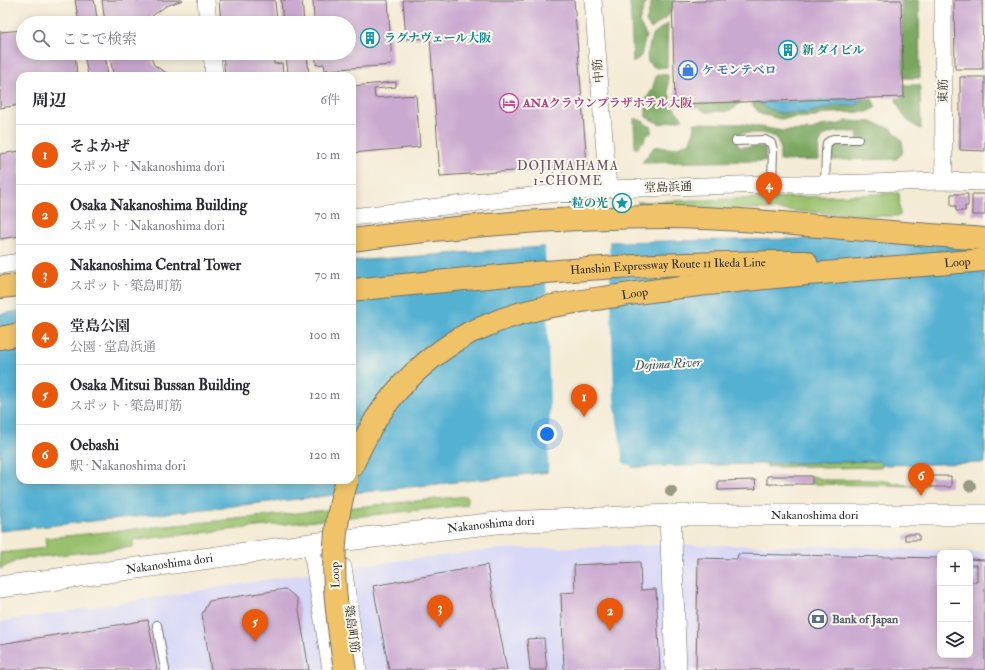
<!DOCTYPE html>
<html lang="ja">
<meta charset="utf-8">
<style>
body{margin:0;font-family:"IM FELL Double Pica","Noto Serif JP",serif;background:#f7f7f7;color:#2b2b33}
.controls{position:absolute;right:12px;bottom:12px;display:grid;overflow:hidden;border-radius:8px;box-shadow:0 2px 10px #0003}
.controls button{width:36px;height:36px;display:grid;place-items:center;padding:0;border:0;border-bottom:1px solid #e1e1e2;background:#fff;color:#2b2b33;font:20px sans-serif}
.you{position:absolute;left:547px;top:434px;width:14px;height:14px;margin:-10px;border:3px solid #fff;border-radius:50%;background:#1a73e8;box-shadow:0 0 0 6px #1a73e833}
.badge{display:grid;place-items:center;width:26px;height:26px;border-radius:50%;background:#ea580c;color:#fff;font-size:13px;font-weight:700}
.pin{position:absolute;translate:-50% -33px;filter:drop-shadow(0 1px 2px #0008)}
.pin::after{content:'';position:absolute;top:21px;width:14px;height:12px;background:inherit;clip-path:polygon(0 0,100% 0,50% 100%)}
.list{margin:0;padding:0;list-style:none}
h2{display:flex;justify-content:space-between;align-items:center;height:52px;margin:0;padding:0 16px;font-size:17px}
h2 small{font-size:13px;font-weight:400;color:#7c7c81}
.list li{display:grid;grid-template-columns:26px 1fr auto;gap:12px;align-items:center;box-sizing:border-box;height:60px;padding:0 16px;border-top:1px solid #e1e1e2}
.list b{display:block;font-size:15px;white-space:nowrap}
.list p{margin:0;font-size:13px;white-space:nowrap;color:#7c7c81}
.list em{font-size:13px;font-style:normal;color:#7c7c81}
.icon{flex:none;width:22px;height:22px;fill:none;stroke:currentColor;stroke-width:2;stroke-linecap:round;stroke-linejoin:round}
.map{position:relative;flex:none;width:985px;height:670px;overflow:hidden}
.search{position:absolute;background:#fff;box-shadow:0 2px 10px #0003;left:16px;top:16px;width:340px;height:44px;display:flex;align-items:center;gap:10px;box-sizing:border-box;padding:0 14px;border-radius:22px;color:#7c7c81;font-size:15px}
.panel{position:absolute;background:#fff;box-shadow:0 2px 10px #0003;left:16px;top:72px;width:340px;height:412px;border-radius:12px}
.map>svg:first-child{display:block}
.built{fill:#d7d7f8;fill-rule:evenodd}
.green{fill:#99c16d;stroke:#62764c}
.forest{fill:#7aa760;stroke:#526946}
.water{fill:#54b1d2;stroke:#406e7e}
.pier{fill:#f4ebd5}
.building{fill:#caa9d0}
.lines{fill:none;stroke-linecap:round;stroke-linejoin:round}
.service-casing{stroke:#716e66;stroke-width:10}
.minor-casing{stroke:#716e66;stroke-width:18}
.tertiary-casing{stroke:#716e66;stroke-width:22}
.motorway-casing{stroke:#716e66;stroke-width:24}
.service{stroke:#fff;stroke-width:8}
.minor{stroke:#fff;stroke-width:17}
.tertiary{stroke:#fff;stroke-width:21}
.motorway{stroke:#f0c369;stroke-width:22}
.motorway-bridge-casing{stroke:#716e66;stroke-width:24;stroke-linecap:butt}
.motorway-bridge{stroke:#f0c369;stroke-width:22}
.tree{fill:#989a82}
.labels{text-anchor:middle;stroke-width:4;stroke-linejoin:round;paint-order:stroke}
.culture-label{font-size:12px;font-weight:bold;fill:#0d838f;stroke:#fbf7ec;text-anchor:start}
.shop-label{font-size:12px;font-weight:bold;fill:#366cbe;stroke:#fbf7ec;text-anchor:start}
.street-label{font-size:12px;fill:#2b2b2b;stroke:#fbf7ec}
.hotel-label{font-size:12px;font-weight:bold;fill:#b23c85;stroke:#fbf7ec;text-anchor:start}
.service-label{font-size:12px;font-weight:bold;fill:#4e5e75;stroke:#fbf7ec;text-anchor:start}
.neighbourhood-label{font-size:13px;letter-spacing:1px;fill:#635765;stroke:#fbf7ec}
.water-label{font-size:13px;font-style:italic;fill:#395a65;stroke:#fbf7ec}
</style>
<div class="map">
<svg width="985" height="670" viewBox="0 0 985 670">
<rect width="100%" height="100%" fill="#fbf7ec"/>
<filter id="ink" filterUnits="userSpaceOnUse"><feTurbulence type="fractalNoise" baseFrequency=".025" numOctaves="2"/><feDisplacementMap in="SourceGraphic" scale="8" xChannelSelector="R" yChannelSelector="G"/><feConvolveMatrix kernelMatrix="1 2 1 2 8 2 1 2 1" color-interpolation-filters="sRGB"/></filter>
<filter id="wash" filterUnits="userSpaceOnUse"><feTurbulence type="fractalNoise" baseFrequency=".012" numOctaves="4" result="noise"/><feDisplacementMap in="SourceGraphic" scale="16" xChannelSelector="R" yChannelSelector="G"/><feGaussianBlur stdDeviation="0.9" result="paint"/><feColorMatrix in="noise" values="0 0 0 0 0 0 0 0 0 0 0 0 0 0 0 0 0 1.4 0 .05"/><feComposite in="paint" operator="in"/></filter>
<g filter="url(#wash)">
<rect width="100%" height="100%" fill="#f4ebd5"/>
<path class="built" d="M682 545 844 546 985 553V670H0V622L354 566 497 549ZM940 553H970V655H940Z"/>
<path class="green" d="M899 193 900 216H872L763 209 639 208 637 202 830 196Z
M878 461 882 465V467L823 468 819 466 767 467V464Z
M812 476 826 480H876L920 486 812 484Z
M467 496V505L133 540V547L20 559 0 569V553L46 548 45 538Z"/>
<path class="forest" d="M630 0 646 1 639 23 646 35 641 56 633 63Z
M652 0H676L668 16 651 29 646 22Z
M888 0H919L920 78H903L902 3H887Z
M668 23 667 47V67L656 68 648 62 647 56 652 35Z
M657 74 668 75V90L673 107 683 119 660 124 646 117V99L652 90Z
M903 85H920L921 129C906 122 901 114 896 99L903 98Z
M862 99H872L876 107 868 112 826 113 815 117 790 118 780 119 760 114 752 104 757 102 765 107 779 113H808L835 106H856Z
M741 102 736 107 730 111 705 112 699 108 693 107 696 103Z
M635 118C639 120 645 121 647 125L652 127 651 133 646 136 644 141 640 144 638 148H635L634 119Z
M846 121 872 122 875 124 891 128 902 141 903 148 902 154 896 159 833 160V146H856C858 141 859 137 856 132 843 132 821 128 819 147 818 151 819 155 819 160L780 161V146L776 137 763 133H740L736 141 739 147H765L766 161 643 163V161L654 147C658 146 661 147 664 148 675 149 682 146 691 141L690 140 694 132 695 126 694 124 695 123 743 124 783 131 813 130 820 126 840 124Z"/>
<path class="water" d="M862 99 856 106H835L807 113H779L765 107 757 102Z
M985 236V463L882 465 878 461 640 467 549 472 0 531V314L20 311V480H352V261L611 242Z"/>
<path class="pier" d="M609 241 614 400 623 463 632 466 631 468 545 475 548 472 550 405 545 245Z"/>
<g id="blocks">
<path class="building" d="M75 0H94L98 23H79Z
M102 0H183L166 6 152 16 150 23H105Z
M219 0H275L277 23H221Z
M281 0H302L304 23H283Z
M313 0H388L392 65 325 70 324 64 316 65V53H349V23H314Z
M403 0H574L587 166 440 176 430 38 406 39Z
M705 0H901L904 97 675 104 672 2 705 1Z
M954 0H982L983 69H955Z
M23 30V53H75L77 76H20V105L0 108V32Z
M84 53H105L108 76H88Z
M110 53H149L154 65 171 76H113Z
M223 53H273L274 64 282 63 283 74 277 75V76H225Z
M286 53H307L309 76H288Z
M960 77H985V151L960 150Z
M396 82V87L374 89 375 98 416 95 420 147 352 153V86Z
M20 151V236L0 239V154Z
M951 194H968V206H965V211H956V206H951Z
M972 194H985V215H972Z
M767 476H812V484H767Z
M930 476H951V487H930Z
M755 480 756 489 718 490V481Z
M905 534H919V540H905Z
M738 554 940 558V655H970V582H977V565H970V559L985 560V670H696L698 558 737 559Z
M640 562 641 590 656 589 660 670H564L561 593 575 592 574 565Z
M487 565 507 670H389L373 586Z
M285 589 297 598 309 670H211L202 614 209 601Z
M148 620 157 670H0V644Z
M544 638 547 670H530L527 639Z"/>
</g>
</g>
<g filter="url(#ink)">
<use href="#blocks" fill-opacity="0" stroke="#716e66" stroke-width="1"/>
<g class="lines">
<g class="service-casing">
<path id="service" d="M736 141 765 140 771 143 773 150 772 184
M558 168V193
M825 184 826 152 827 143 833 139H858
M157 625 165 670"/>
</g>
<g class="minor-casing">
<path id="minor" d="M206 0 208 23
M593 0 608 189
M943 0 944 181
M212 53 214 76
M352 217 558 193 608 189 772 184H825L944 181 985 182
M0 265 20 262
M311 544 331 670
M343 567 358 670"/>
</g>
<g class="tertiary-casing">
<g id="tertiary">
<path d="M670 515 676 670"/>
<path id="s1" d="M0 587 311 544 506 522 670 515H985"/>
</g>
</g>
<g class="motorway-casing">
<g id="motorway">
<path d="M352 240C455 226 559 217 664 217 716 217 768 222 820 226 875 231 930 235 985 239"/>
<path d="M0 287 20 285"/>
<path id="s2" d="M352 290C453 280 553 270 654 265 705 263 755 262 806 262"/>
<path d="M0 338 20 334"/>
<path id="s3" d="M352 466C359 450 367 434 376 419 399 383 432 354 469 333 475 330 482 328 488 325 531 306 577 302 623 295 743 277 864 270 985 260"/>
</g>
</g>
<use href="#service" class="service"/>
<use href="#minor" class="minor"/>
<use href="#tertiary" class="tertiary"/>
<use href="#motorway" class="motorway"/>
<g class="motorway-bridge-casing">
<path id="motorway-bridge" d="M345 670C335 605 326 545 347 480"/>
</g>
<use href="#motorway-bridge" class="motorway-bridge"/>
</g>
<g class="tree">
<circle cx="970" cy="486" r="6"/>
<circle cx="671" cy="491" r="6"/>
</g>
</g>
<defs>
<g id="building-ring" transform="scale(1)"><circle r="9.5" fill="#fbf7ec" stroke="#0f9aa8" stroke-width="1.5"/><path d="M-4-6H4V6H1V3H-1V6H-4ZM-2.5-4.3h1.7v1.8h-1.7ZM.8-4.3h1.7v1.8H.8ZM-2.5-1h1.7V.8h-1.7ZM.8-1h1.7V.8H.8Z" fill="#0f9aa8"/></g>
<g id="shop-ring" transform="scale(1)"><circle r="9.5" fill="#fbf7ec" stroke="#3f7fe0" stroke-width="1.5"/><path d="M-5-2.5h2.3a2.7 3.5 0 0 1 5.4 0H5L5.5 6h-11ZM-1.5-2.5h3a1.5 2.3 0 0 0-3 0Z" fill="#3f7fe0"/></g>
<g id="hotel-ring" transform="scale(1)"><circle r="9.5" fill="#fbf7ec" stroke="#d1479c" stroke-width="1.5"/><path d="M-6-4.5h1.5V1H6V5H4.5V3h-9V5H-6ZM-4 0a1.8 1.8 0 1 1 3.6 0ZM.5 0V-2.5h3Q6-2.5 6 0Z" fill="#d1479c"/></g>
<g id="sight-ring" transform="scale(1)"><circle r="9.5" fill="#fbf7ec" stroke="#0f9aa8" stroke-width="1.5"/><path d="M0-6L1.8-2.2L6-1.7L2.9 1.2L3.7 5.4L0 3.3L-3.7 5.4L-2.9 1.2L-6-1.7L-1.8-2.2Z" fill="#0f9aa8"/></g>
<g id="bank-ring" transform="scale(1)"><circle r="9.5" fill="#fbf7ec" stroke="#5c6f8a" stroke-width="1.5"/><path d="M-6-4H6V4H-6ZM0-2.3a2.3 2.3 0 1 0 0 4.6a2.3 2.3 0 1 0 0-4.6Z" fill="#5c6f8a"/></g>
</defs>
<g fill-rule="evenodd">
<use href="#building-ring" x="370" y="38"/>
<use href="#building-ring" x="788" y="50"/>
<use href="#shop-ring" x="688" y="70"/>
<use href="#hotel-ring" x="509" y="103"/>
<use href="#sight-ring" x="622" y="203"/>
<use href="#bank-ring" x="818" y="619"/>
</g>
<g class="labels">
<g class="culture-label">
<text x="384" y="42">ラグナヴェール大阪</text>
<text x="802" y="54">新 ダイビル</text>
<text x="608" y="207" text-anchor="end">一粒の光</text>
</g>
<g class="shop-label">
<text x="702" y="74">ケ モンテベロ</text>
</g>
<g class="street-label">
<text transform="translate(598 71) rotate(-95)" y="4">中筋</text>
<text transform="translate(943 91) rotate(-90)" y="4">東筋</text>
<text transform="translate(668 187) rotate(-2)" y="4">堂島浜通</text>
<text dy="4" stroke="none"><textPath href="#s3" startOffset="676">Loop</textPath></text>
<text dy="4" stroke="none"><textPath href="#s2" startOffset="317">Hanshin Expressway Route 11 Ikeda Line</textPath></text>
<text dy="4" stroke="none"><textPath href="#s3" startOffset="352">Loop</textPath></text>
<text dy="4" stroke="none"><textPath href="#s1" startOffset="819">Nakanoshima dori</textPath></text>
<text dy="4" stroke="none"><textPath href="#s1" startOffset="495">Nakanoshima dori</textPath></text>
<text dy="4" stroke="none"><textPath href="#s1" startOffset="171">Nakanoshima dori</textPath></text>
<text transform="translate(335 575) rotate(-92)" y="4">Loop</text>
<text transform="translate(352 629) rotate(82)" y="4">築島町筋</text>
</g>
<g class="hotel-label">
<text x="523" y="107">ANAクラウンプラザホテル大阪</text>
</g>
<g class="service-label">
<text x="832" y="623">Bank of Japan</text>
</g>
<g class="neighbourhood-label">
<text x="568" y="170">DOJIMAHAMA<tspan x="568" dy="15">1-CHOME</tspan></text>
</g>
<g class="water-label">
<text transform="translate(668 363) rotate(-3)" y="5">Dojima River</text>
</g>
</g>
</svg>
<div class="controls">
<button>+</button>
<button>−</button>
<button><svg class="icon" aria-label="layers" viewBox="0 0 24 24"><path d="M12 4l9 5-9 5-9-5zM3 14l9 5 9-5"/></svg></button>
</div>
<div class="you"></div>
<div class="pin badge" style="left:584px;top:417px">1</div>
<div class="pin badge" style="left:610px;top:631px">2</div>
<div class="pin badge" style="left:440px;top:628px">3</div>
<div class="pin badge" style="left:769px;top:205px">4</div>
<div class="pin badge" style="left:255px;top:642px">5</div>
<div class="pin badge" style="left:921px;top:496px">6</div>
<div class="search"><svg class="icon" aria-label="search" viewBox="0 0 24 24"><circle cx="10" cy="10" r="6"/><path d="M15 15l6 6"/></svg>ここで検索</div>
<section class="panel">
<h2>周辺<small>6件</small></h2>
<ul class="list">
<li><span class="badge">1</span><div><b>そよかぜ</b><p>スポット · Nakanoshima dori</p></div><em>10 m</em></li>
<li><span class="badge">2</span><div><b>Osaka Nakanoshima Building</b><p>スポット · Nakanoshima dori</p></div><em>70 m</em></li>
<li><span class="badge">3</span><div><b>Nakanoshima Central Tower</b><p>スポット · 築島町筋</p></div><em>70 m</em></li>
<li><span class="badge">4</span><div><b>堂島公園</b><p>公園 · 堂島浜通</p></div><em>100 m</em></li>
<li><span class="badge">5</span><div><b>Osaka Mitsui Bussan Building</b><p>スポット · 築島町筋</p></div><em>120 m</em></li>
<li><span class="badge">6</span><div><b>Oebashi</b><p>駅 · Nakanoshima dori</p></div><em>120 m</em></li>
</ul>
</section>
</div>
